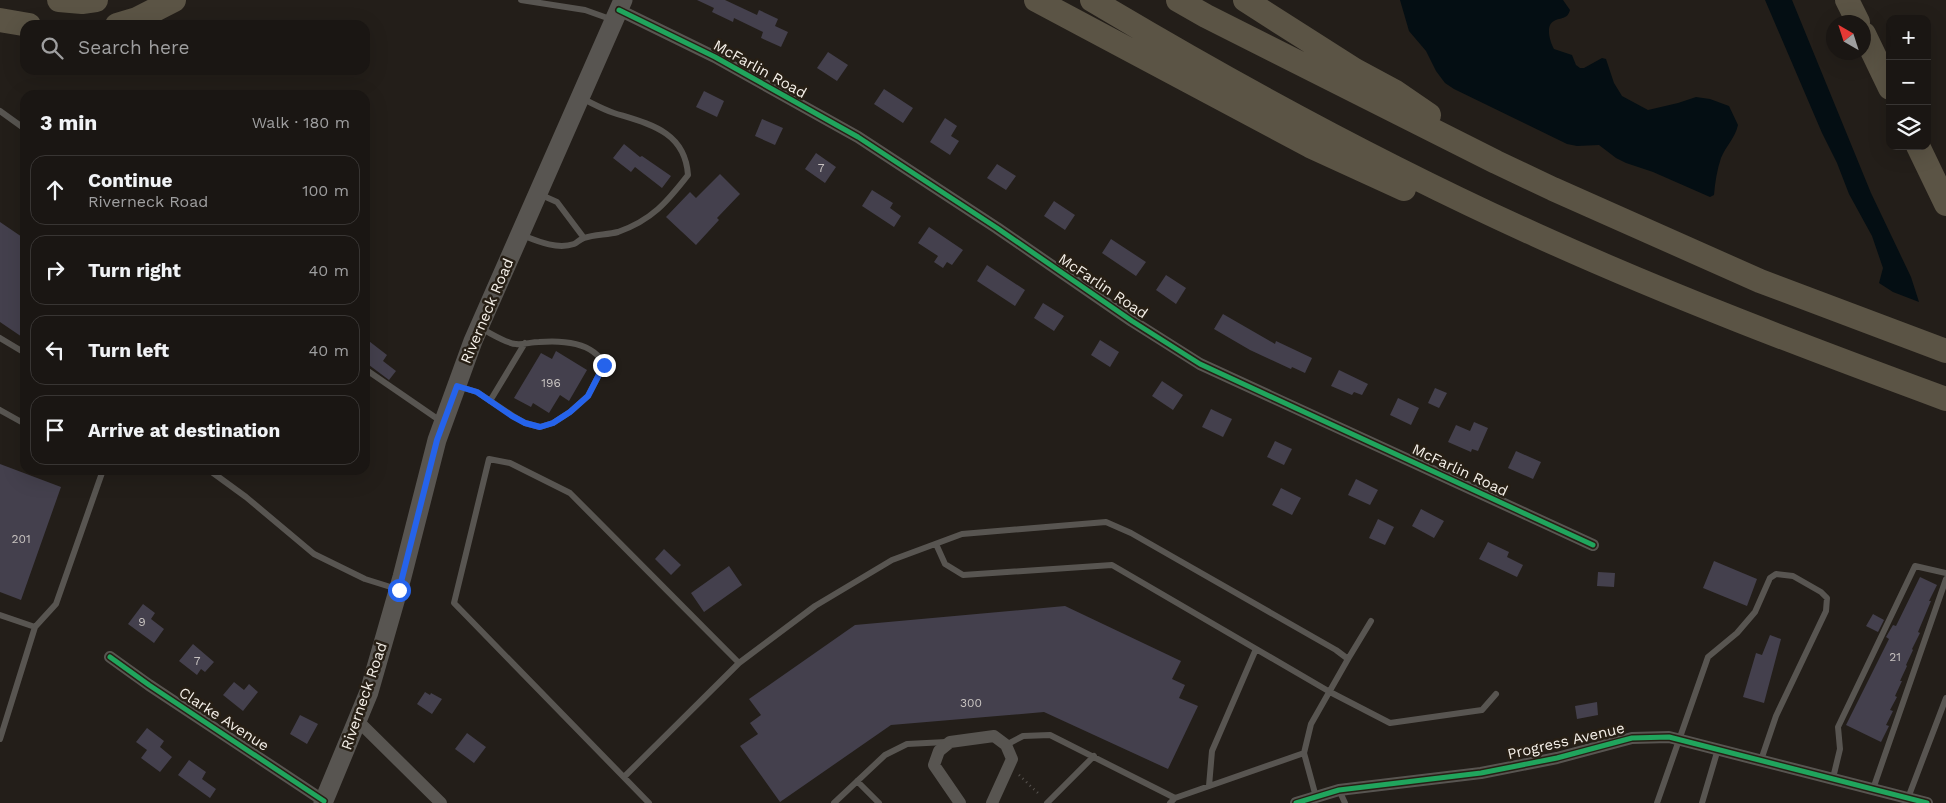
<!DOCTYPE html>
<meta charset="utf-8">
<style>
body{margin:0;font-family:"Work Sans",sans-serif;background:#272321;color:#f1f3f6}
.controls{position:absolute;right:15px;top:15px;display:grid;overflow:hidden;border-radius:10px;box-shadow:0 5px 20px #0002}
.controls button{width:45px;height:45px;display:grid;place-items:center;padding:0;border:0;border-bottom:1px solid #383533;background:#1a1613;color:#f1f3f6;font:25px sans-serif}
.compass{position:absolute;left:1826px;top:15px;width:45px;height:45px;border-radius:50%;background:#1a1613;box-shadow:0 5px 20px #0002;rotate:321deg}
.stop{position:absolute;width:15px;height:15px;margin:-11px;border:4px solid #2563eb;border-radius:50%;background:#fff}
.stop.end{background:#2563eb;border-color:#fff;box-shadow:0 1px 5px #0008}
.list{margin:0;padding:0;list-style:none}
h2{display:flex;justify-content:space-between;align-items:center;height:65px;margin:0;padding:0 20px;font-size:21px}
h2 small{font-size:16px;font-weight:400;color:#9f9fa0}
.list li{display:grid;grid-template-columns:32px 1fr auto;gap:15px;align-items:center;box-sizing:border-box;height:70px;margin:0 10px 10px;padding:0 10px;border:1px solid #383533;border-radius:15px}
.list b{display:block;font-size:19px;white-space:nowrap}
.list p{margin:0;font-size:16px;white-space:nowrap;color:#9f9fa0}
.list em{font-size:16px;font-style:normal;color:#9f9fa0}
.icon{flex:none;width:28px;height:28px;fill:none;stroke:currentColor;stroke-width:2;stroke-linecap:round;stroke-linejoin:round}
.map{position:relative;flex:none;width:1946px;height:803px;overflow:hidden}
.search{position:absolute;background:#1a1613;box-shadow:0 5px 20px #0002;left:20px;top:20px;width:350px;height:55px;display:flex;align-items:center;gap:12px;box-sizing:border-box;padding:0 18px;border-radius:15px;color:#9f9fa0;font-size:19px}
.panel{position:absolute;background:#1a1613;box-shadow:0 5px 20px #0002;left:20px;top:90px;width:350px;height:385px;border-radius:15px}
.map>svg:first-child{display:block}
.water{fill:#040e13}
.building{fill:#44404d}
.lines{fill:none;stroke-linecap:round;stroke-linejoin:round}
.path{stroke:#585450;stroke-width:2.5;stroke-dasharray:1 4;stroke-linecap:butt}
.lane{stroke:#585551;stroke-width:6}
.street{stroke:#585551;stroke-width:12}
.secondary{stroke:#585551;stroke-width:19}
.highway{stroke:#5b5445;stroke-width:24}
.cycleway-casing{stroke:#271f15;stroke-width:8}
.cycleway{stroke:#20a55d;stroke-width:5}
.route{stroke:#2563eb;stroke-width:6}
.labels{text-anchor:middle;stroke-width:5;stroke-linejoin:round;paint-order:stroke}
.number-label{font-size:12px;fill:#c8c3c1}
.street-label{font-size:15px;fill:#f4efe8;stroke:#271f15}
</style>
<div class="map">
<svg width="1946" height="803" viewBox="0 0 1946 803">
<rect width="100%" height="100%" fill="#231e19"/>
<path class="water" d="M1400 0H1563L1570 10C1567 20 1561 17 1554 21 1545 25 1550 42 1554 49L1572 55 1576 65 1580 68H1584L1602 58 1606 59 1614 83 1622 96 1648 110 1678 103 1696 97 1710 99 1729 106 1738 125C1735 138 1726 146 1721 158 1717 170 1715 182 1714 195L1710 197 1653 172 1626 163 1616 158 1599 145 1577 146 1567 144 1454 89 1445 83 1436 71 1426 51 1409 31Z
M1765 0H1792L1871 193 1911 277 1919 302 1893 292 1879 283 1883 268 1872 236 1849 194 1837 163 1822 133Z"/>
<path class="building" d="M697 0H725L757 15 759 10 778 19 775 26 788 32 781 47 761 38 763 32 734 18 733 22 712 12 714 8Z
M828 52 848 65 837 81 817 68Z
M884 89 913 108 903 123 874 104Z
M704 91 724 101 717 117 696 107Z
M945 118 957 126 951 136 959 141 950 155 930 142Z
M762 119 783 128 775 145 755 136Z
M624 144 640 157 642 156 671 176 662 188 635 167 631 172 613 158Z
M816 153 836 167 825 183 805 169Z
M997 164 1016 176 1006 190 987 178Z
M720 174 740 194 717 218 719 220 696 245 666 217 690 192 696 198Z
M872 190 893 203 890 208 901 216 894 227 862 206Z
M1054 201 1075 215 1065 230 1044 216Z
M0 222 25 239V339L0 322Z
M929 227 963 250 952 265 947 262 943 268 934 262 938 256 918 243Z
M1111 239 1146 262 1136 276 1102 253Z
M987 265 1025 290 1015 306 977 281Z
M1166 275 1186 288 1176 304 1156 290Z
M1043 303 1064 316 1054 331 1034 318Z
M1223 314 1275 344 1276 341 1312 358 1305 373 1292 367 1291 369 1250 350 1214 329Z
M365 338 387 355 383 361 396 371 389 380 365 362Z
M1100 340 1119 352 1110 367 1091 355Z
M556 351 587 370 569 401 560 395 549 413 533 403 531 407 514 398 541 353 552 359Z
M1339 370 1368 384 1362 395 1354 392 1352 395 1331 386Z
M1162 381 1183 395 1173 410 1152 396Z
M1435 388 1447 393 1439 408 1428 403Z
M1398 398 1419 408 1411 425 1390 415Z
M1211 409 1232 419 1223 437 1202 427Z
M1474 422 1488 428 1478 451 1472 449 1471 452 1448 442 1456 425 1470 431Z
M1275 441 1292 449 1284 465 1267 457Z
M1516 451 1541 462 1533 479 1508 468Z
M0 464 61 487 21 600 0 592Z
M1356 479 1378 490 1370 505 1348 495Z
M1281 488 1301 498 1292 515 1272 505Z
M1421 509 1444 521 1434 538 1412 526Z
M1378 519 1394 527 1385 545 1369 538Z
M1488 542 1509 552 1507 557 1523 565 1517 577 1479 559Z
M664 549 681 565 671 575 655 559Z
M1714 561 1757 579 1747 606 1703 588Z
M729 566 742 585 704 612 691 593Z
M1598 572 1615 573 1614 587 1597 586Z
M1920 577 1937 585 1929 601H1931L1918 632 1920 633 1912 649 1913 650 1906 665 1907 666 1900 681H1902L1895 696 1897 697 1890 710 1893 711 1886 725 1889 726 1881 742 1846 725 1889 639 1886 637 1893 625 1896 626Z
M143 604 155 613 151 619 164 629 154 643 128 624Z
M1065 606 1181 661 1172 679 1185 685 1179 698 1198 706 1168 769 1044 712 891 725 780 802 740 746 758 734 750 723 761 715 749 699 855 625Z
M1873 614 1884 620 1878 632 1866 626Z
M1770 635 1781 639 1764 703 1743 697 1756 653 1762 655Z
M193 644 214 662 205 672 201 669 197 675 179 661Z
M234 682 244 690 249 684 258 692 243 711 223 695Z
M425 692 430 695 431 693 442 699 432 714 417 704Z
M1597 702 1598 715 1577 719 1575 706Z
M300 715 318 724 307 744 290 734Z
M147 728 164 741 160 747 172 757 160 772 141 758 147 750 136 742Z
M467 733 486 747 474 763 455 749Z
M189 760 206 772 202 779 216 789 210 798 178 775Z"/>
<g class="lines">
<path class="path" d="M1019 775 1040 795"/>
<path class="lane" d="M521 0 585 10 613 20
M0 111 25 129
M539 194 557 202 584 238
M522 235C537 241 557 250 574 244 577 243 580 239 584 238 594 234 607 235 618 232 652 220 667 202 688 175 685 131 649 124 614 113 602 109 592 103 581 98
M0 338 25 353
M365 369 442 422
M458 386 477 392 513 416 525 423 540 427 553 423 570 412 588 396 604 365C594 342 561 340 539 342 531 342 523 345 516 344 507 344 489 332 480 328
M490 401 525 343
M0 410 25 424
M209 470 246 497 314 554 365 579 397 589
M936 544 945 564 963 575 1112 565 1330 692 1390 723 1482 710 1496 694
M0 615 35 627
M1348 659 1371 621
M0 739 35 627 56 604 103 470
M1006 745 1023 736 1050 735 1175 798
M624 777 739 663
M1833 778 1840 749 1838 727 1915 566 1946 573
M857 781 879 803
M1209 786 1212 751 1256 649
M1873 789 1946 579
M1339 790 1345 803
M1908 798 1946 698
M649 803 454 603 489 459 510 463 570 493 739 663 815 606 892 560 962 534 1106 522 1131 533 1336 650 1348 659 1311 724 1304 753 1316 797
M834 803 885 755 907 744 946 742
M1047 803 1094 756
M1170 803 1175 798 1304 753
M1657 803 1708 657 1737 633 1755 612 1770 578 1776 574 1793 576 1821 592 1827 598 1826 611 1776 716 1761 760
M1702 803 1718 749"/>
<path class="street" d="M619 10 715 57 858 137 997 228 1132 321 1200 364 1593 545
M110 657 149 685 324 801
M358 721 441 803
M960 803 934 765 939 751 950 742 994 736 1006 745 1012 759 992 803
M1296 803 1339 790 1481 773 1557 758 1632 738 1669 737 1927 803"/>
<path class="secondary" d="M323 803 369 692 402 577 437 440 473 341 623 0"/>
<path class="highway" d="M59 0 82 2 96 0
M1036 0 1310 146 1404 189
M1092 0C1236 86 1383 166 1536 235 1670 296 1808 348 1946 399
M1178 0 1206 16 1496 162 1553 189 1760 281 1946 351
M1245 0 1355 70 1394 91 1429 115
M1847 0 1858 22
M0 20 29 25
M117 25 137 19 174 0
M1864 34 1890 88
M1918 146 1946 204"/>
<g class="cycleway-casing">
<path id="cycleway" d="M619 10 715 57 858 137 997 228 1132 321 1200 364 1593 545
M110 657 149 685 324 801
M1296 803 1339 790 1481 773 1557 758 1632 738 1669 737 1927 803"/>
</g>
<use href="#cycleway" class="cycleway"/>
</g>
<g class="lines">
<path class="route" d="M399 590 437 440 457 386 477 392 512 416 525 423 540 427 553 423 570 412 588 396 604 365"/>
</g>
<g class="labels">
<g class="number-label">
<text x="821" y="172">7</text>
<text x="551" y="387">196</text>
<text x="21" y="543">201</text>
<text x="142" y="626">9</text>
<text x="1895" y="661">21</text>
<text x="197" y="665">7</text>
<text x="971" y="707">300</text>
</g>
<g class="street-label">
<text transform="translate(760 69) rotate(29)" y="5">McFarlin Road</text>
<text transform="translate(1103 286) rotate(34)" y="5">McFarlin Road</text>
<text transform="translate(487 311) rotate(-67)" y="5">Riverneck Road</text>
<text transform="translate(1460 470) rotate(25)" y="5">McFarlin Road</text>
<text transform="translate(364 696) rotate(-71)" y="5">Riverneck Road</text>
<text transform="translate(224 719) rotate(33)" y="5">Clarke Avenue</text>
<text transform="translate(1566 741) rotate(-13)" y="5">Progress Avenue</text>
</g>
</g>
</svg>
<div class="controls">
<button>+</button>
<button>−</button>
<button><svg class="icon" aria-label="layers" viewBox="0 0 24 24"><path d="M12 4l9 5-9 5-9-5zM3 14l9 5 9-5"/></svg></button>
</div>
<svg class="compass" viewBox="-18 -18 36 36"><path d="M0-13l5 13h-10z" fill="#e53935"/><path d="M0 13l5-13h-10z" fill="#9f9fa0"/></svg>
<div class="stop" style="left:399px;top:590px"></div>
<div class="stop end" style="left:604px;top:365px"></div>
<div class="search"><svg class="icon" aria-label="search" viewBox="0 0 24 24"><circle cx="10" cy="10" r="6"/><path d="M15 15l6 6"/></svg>Search here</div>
<section class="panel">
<h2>3 min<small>Walk · 180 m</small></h2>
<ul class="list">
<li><svg class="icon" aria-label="ahead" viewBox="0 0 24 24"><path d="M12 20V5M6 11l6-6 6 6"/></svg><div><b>Continue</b><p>Riverneck Road</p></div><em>100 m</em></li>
<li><svg class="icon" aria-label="right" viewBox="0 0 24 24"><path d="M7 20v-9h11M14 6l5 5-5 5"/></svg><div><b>Turn right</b></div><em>40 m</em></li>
<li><svg class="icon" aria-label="left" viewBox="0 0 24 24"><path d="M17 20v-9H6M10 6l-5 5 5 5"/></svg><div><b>Turn left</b></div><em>40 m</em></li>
<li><svg class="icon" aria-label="arrive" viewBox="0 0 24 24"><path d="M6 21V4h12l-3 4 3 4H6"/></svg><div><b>Arrive at destination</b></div></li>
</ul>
</section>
</div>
